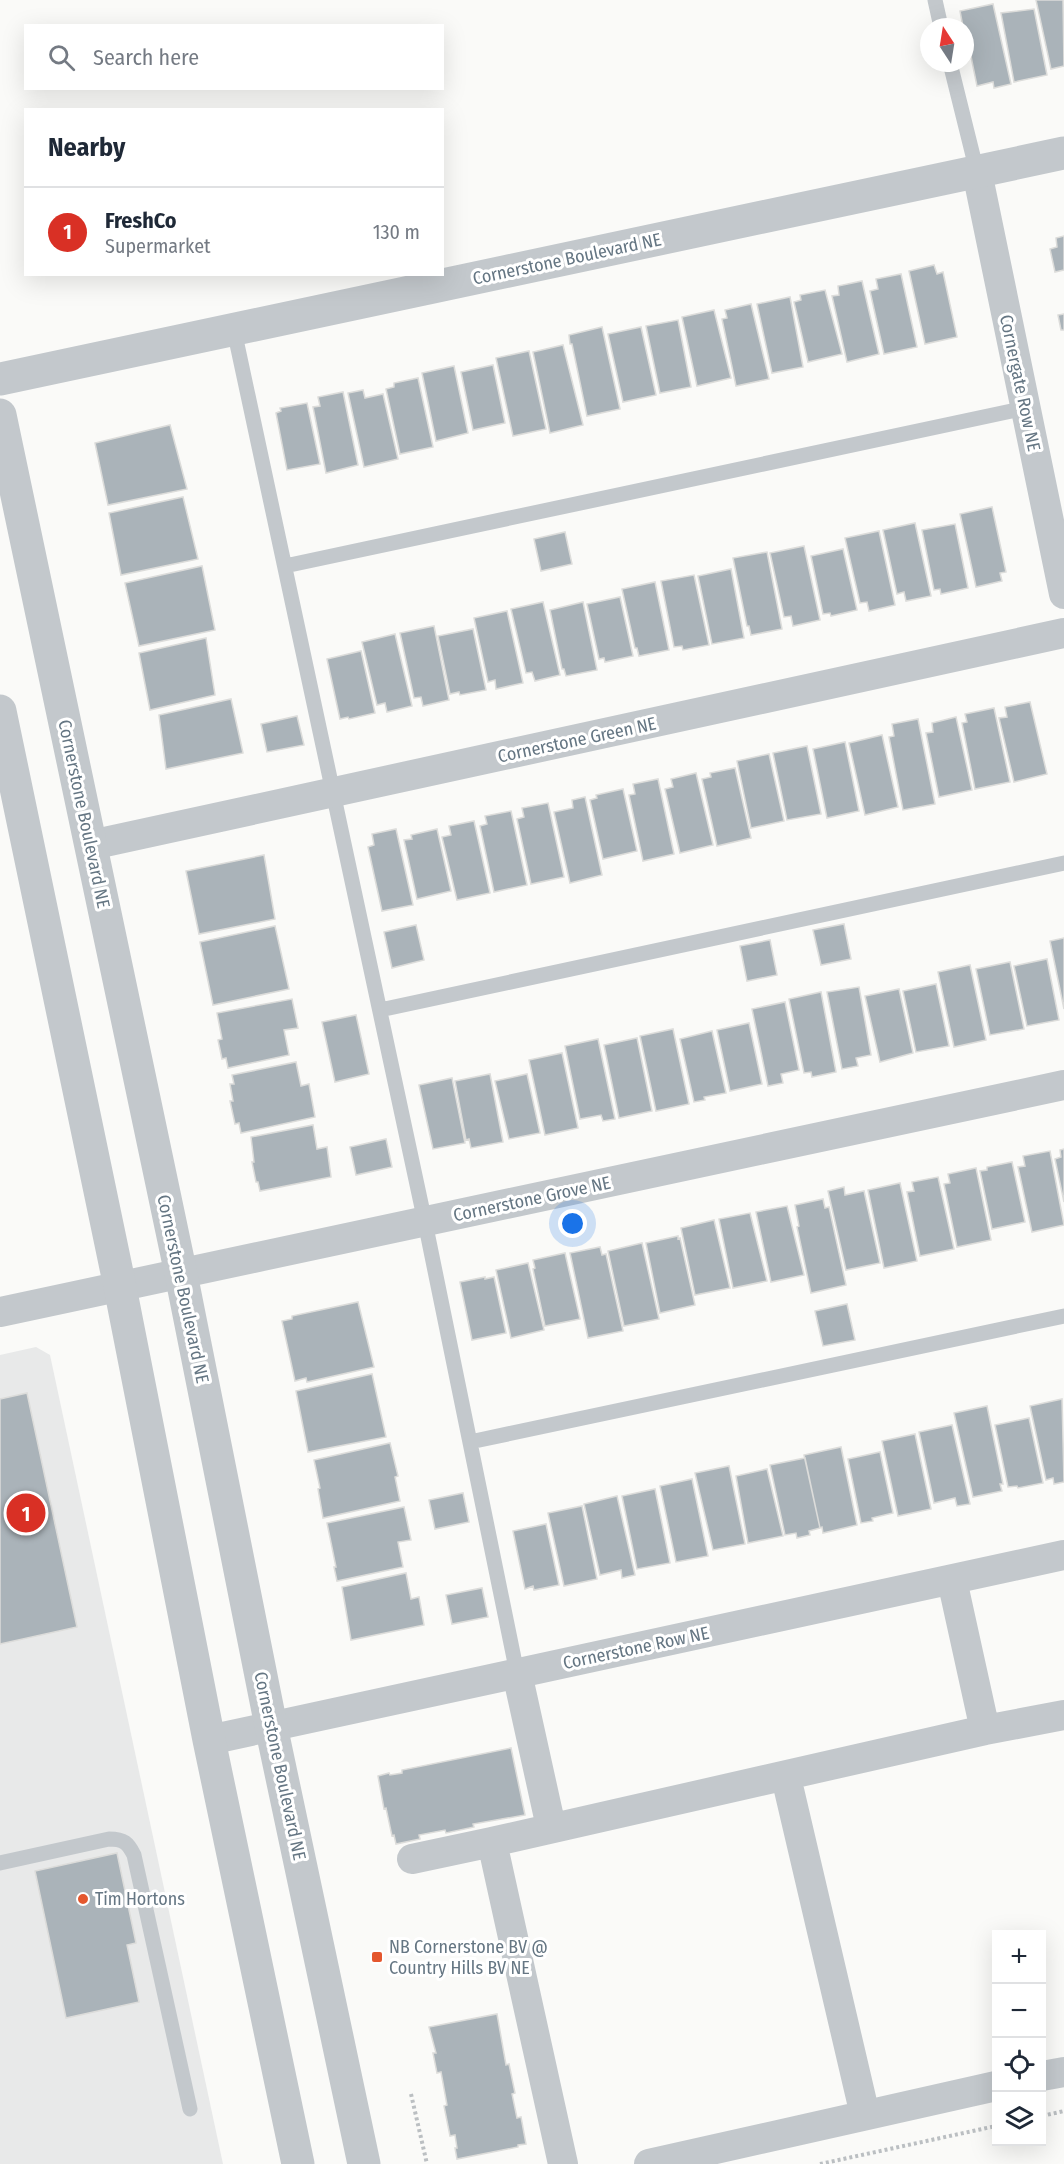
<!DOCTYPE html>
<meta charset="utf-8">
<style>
body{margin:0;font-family:"Fira Sans Condensed",sans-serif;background:#f6f6f7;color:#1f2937}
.controls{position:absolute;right:18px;bottom:18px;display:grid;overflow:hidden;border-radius:0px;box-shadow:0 6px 24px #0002}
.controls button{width:54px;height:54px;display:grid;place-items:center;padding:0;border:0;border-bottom:2px solid #e0e1e3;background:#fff;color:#1f2937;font:30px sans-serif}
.compass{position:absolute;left:920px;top:18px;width:54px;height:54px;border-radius:50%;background:#fff;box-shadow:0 6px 24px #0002;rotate:348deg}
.you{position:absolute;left:573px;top:1224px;width:21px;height:21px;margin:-15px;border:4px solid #fff;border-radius:50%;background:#1a73e8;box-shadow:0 0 0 9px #1a73e833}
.badge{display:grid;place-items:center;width:39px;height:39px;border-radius:50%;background:#d93025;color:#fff;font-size:20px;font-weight:700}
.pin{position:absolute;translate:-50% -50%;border:3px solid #fff;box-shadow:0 2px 6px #0006}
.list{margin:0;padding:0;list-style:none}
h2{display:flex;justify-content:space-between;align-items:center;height:78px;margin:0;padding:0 24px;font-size:26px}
h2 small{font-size:20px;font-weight:400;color:#747a83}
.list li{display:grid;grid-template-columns:39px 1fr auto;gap:18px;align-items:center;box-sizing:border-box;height:90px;padding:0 24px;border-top:2px solid #e0e1e3}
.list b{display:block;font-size:22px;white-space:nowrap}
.list p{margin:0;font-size:20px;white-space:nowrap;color:#747a83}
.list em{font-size:20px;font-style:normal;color:#747a83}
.icon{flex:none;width:33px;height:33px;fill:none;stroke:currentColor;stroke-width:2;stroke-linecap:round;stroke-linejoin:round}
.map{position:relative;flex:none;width:1064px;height:2164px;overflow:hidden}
.search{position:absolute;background:#fff;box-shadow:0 6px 24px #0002;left:24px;top:24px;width:420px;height:66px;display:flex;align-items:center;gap:15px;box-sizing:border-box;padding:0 21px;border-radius:0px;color:#747a83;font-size:22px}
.panel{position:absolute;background:#fff;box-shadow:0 6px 24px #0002;left:24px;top:108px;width:420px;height:168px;border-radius:0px}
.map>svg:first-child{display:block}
.built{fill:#e8e9e9}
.building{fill:#aab3b9;stroke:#dcdcda;stroke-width:1.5}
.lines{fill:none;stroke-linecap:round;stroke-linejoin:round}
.path{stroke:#bbbfc2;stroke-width:4;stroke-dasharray:3 3;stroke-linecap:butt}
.service{stroke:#c3c8cc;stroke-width:15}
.minor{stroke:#c3c8cc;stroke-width:30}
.tertiary{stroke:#c3c8cc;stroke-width:33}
.poi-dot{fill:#e4572e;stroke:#fff;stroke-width:2}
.labels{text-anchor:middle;stroke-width:6;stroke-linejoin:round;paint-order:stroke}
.street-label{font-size:18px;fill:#657683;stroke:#fff}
.poi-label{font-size:18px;fill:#657683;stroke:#fff;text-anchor:start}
</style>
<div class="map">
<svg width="1064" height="2164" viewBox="0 0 1064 2164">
<rect width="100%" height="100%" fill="#fafaf8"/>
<path class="built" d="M36 1347 50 1355 223 2164H0V1355Z"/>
<path class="building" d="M1036 0H1063L1064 66 1051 69Z
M993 4 1011 84 994 88 993 82 977 86 965 27H963L960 11Z
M1034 9 1047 75 1014 82 1001 13Z
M1064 236V270L1055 272 1050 249 1057 247 1056 238Z
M934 265 937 274 943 272 957 337 925 344 909 271Z
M901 274 917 347 884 354 870 291 878 289 876 279Z
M862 281 879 354 847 362 832 296 839 295 838 286Z
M825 290 842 354 808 362 794 302 801 300 800 295Z
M790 297 803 367 772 373 757 304Z
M751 304 769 379 736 386 722 319 727 318 725 310Z
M714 310 731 378 697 386 682 317Z
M1064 314V330H1061L1058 315Z
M678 320 691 387 660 393 646 326Z
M602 327 620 409 587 416 572 344H570L569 335Z
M641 327 656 395 623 402 608 334Z
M563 345 583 425 550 433 533 352Z
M529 351 546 429 513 436 496 358Z
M493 365 505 423 473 430 461 372Z
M454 366 468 433 436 441 422 373Z
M418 378 433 447 400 454 386 389 394 387V383Z
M363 390 365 398 383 394 398 459 364 467 348 393Z
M343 392 358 465 326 473 313 407 320 406 318 397Z
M307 403 320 464 287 470 276 413 281 411 280 408Z
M170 425 187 489 108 505 95 443Z
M183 497 198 559 121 575 109 513Z
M992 507 1006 572 1000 573 1002 581 976 587 960 514Z
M915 523 931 596 906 601 904 592 897 594 883 530Z
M955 524 968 588 941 594 940 589 934 590 922 530Z
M879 531 895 605 869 611 867 602 860 603 845 538Z
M565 532 572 564 541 571 534 539Z
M804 546 820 620 793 626 791 616 784 617 770 553Z
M843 549 857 610 831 616 830 613 823 614 811 556Z
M767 552 782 629 751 635 749 626H747L733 558Z
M202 566 215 630 139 646 125 583Z
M731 569 744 638 712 644 698 576Z
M694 575 709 645 683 650 682 646 674 647 661 581Z
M655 582 669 650 639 656 637 648H635L622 589Z
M620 597 633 656 605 662 604 658 599 659 587 604Z
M543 602 560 675 535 681 532 672 526 673 511 609Z
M583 602 597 670 566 676 564 669H562L550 610Z
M507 611 523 683 496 689 495 680 488 682 474 618Z
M434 626 449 700 423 706 421 697 414 698 400 633Z
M473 629 486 690 460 695 459 692 450 694 438 636Z
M395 634 412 706 387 712 385 703 377 705 362 642Z
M206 638 215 695 150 710 139 653Z
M361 651 375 713 349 719 348 717 340 719 327 659Z
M231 699 243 753 166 769 159 715Z
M1030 702 1047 774 1014 782 999 718 1007 717 1005 707Z
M994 708 1010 782 975 789 962 723 967 722 965 714Z
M297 716 304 745 267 752 261 724Z
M956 717 972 790 939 797 926 733 933 732 932 723Z
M918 719 935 804 903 810 889 737 894 736 892 724Z
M882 735 898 807 865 815 849 743Z
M845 742 859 811 827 818 813 749Z
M807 746 821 814 787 820 773 753Z
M769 754 784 821 751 828 737 761Z
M735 768 751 838 717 846 702 779 711 777 710 773Z
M696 773 713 845 680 853 665 789 673 787 671 779Z
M658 779 674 854 643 861 629 795 635 794 633 784Z
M623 789 637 851 603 859 590 800 597 798 596 795Z
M585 797 602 875 570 883 554 812 573 808 572 800Z
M548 803 564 877 531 884 517 819 524 817 522 808Z
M511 811 527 885 494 892 480 826 487 824 485 816Z
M474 821 490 893 457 900 442 837 451 835 449 826Z
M396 829 413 905 382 911 368 847 374 845 372 834Z
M437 829 451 891 417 899 404 840 412 839 411 835Z
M264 855 275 919 199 934 186 871Z
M844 924 851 959 821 965 813 930Z
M416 925 424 960 392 968 384 932Z
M275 926 289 989 213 1005 200 942Z
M1064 938V1009L1050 941Z
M770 940 777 975 747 981 740 946Z
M1047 959 1059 1020 1027 1026 1014 966Z
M1010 962 1024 1029 990 1035 976 969Z
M970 965 986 1040 954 1047 938 972Z
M936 984 949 1046 916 1052 903 991Z
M859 987 871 1055 856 1058 858 1066 842 1069 827 992Z
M899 989 913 1053 880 1062 865 996Z
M821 992 836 1072 812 1077 811 1072 804 1073 789 999Z
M292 999 298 1028 284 1030 289 1055 228 1068 226 1058 222 1059 218 1040 222 1039 217 1013Z
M785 1002 799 1070 781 1074 783 1083 768 1086 752 1009Z
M356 1015 369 1074 335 1082 322 1022Z
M749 1023 762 1084 730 1091 717 1030Z
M673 1029 689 1104 656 1111 640 1036Z
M712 1031 726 1093 704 1097 705 1100 694 1102 680 1039Z
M637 1038 652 1111 619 1118 604 1045Z
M598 1039 615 1119 603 1121 601 1115 580 1119 565 1046Z
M562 1053 578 1128 545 1135 529 1060Z
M296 1062 301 1086 309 1084 315 1117 241 1133 239 1123 235 1124 230 1101H233L230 1084H234L232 1075Z
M490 1074 503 1142 471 1148 469 1139 466 1140 455 1081Z
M527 1074 540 1133 509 1139 495 1081Z
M452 1078 465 1143 433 1149 419 1085Z
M313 1125 317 1149 327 1147 331 1177 260 1191 258 1182H256L252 1162H254L251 1137Z
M386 1139 392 1167 356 1175 350 1147Z
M1064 1149V1202L1055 1159 1061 1157 1060 1150Z
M1050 1151 1064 1225 1032 1232 1018 1167 1025 1166 1023 1156Z
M1012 1162 1025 1222 992 1229 980 1171 987 1170V1167Z
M976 1168 991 1240 957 1247 944 1184 950 1183 948 1174Z
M938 1177 954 1249 920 1256 907 1192 914 1191 912 1182Z
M900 1183 917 1261 884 1268 868 1190Z
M844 1187 845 1195 864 1191 880 1263 846 1270 828 1191Z
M823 1199 825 1208 829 1207 846 1285 811 1293 797 1227 799 1226 795 1205Z
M787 1206 804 1275 771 1282 756 1212Z
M750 1213 767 1281 733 1288 719 1219Z
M714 1220 730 1288 695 1295 681 1228Z
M678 1236V1239L680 1238 695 1305 660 1313 646 1243Z
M642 1243 659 1319 624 1326 608 1251Z
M600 1247 602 1255 606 1254 623 1331 588 1338 570 1253Z
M565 1253 580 1319 545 1326 533 1269 535 1268 533 1260Z
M528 1263 544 1330 511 1338 496 1270Z
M485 1277V1279L494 1277 506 1333 472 1340 460 1282Z
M358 1302 374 1367 307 1382 306 1378 295 1381 282 1321 292 1319V1316Z
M847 1304 855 1340 823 1346 815 1311Z
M372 1374 386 1437 308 1452 296 1391Z
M27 1393 77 1627 0 1644V1399Z
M1062 1399 1064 1482 1054 1484 1053 1478 1046 1480 1030 1406Z
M987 1406 1003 1484H1000L1002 1491 973 1497 954 1413Z
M1029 1418 1043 1483 1018 1488 1017 1486 1008 1487 995 1425Z
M952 1425 970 1504 957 1506 955 1498 934 1503 919 1432Z
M915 1434 931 1509 898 1516 882 1441Z
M390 1443 398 1476 395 1477 400 1501 323 1518 318 1489 320 1488 314 1460Z
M841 1447 857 1525 823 1533 822 1527 820 1528 804 1455Z
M880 1452 893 1513 872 1518 873 1521 861 1523 848 1459Z
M805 1458 820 1528 809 1531 810 1535 797 1538 796 1533 785 1535 770 1465Z
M729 1466 745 1544 713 1550 695 1473Z
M767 1469 783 1536 748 1543 736 1476Z
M692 1479 708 1556 676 1562 660 1486Z
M655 1489 670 1563 637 1569 622 1496Z
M463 1493 469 1522 435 1529 429 1500Z
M617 1496 635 1575 622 1578 621 1570 600 1575 584 1504Z
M582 1506 597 1579 564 1586 548 1513Z
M404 1507 411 1540 398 1542 403 1567 337 1581 334 1567H336L327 1523Z
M546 1524 559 1585 534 1590 533 1586 525 1589 513 1531Z
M406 1573 411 1599 419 1597 424 1625 351 1640 342 1587Z
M482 1588 488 1617 452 1624 446 1595Z
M511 1748 525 1815 473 1824 474 1827 446 1833 445 1830 419 1835 420 1839 396 1844 394 1835 392 1836 386 1808 384 1809 378 1776 389 1773 390 1775 402 1773V1770Z
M117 1853 136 1943 127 1945 139 2002 66 2018 35 1871Z
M497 2014 506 2065 509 2064 515 2093 512 2094 517 2118 521 2117 526 2144 518 2145V2147L457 2159 455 2148H457L455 2135 450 2136 444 2106 447 2105 441 2072 437 2073 433 2053H436L429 2027Z"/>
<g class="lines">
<path class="path" d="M411 2094 427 2164
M1042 2116 1064 2111
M820 2164 996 2126"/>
<path class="service" d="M935 0 941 27
M950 63 977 172
M234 330 425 1222 517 1673
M285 566 1026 408
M380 1010 1064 863
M470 1442 1064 1316
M0 1863 109 1839C124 1839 128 1843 134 1855L190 2109"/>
<path class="minor" d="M977 172 1064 594
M91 845 1064 633
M0 1312 1064 1085
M952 1580 985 1730
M517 1673 551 1827
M209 1740 1064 1555
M786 1777 865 2115
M412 1859 492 1842
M1042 2076 1064 2072
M563 2164 492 1842 985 1730 1064 1715
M649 2164 996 2086"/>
<path class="tertiary" d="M0 379 1064 153
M0 415 181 1274 271 1726 364 2164
M0 711 120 1287 209 1740 298 2164"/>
</g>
<g class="poi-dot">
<circle cx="83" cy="1899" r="6"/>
<rect x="371" y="1951" width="12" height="12" rx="3"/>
</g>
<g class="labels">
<g class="street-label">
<text transform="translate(567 259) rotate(-12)" y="6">Cornerstone Boulevard NE</text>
<text transform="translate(1020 383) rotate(78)" y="6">Cornergate Row NE</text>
<text transform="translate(577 740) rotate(-12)" y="6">Cornerstone Green NE</text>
<text transform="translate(84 814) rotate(78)" y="6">Cornerstone Boulevard NE</text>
<text transform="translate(532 1199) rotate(-12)" y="6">Cornerstone Grove NE</text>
<text transform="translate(183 1289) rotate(78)" y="6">Cornerstone Boulevard NE</text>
<text transform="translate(636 1648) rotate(-12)" y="6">Cornerstone Row NE</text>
<text transform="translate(280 1766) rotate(78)" y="6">Cornerstone Boulevard NE</text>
</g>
<g class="poi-label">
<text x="95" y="1905">Tim Hortons</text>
<text x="389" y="1953">NB Cornerstone BV @<tspan x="389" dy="21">Country Hills BV NE</tspan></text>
</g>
</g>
</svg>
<div class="controls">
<button>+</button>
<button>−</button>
<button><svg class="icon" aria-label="locate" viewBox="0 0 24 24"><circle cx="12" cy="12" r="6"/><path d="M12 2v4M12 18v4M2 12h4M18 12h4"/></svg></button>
<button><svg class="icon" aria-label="layers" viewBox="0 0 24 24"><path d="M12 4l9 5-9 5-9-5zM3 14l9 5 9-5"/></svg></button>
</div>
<svg class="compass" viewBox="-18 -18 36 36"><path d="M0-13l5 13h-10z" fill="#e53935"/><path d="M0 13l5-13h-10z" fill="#747a83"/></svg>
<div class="you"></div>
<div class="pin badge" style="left:26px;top:1513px">1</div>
<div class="search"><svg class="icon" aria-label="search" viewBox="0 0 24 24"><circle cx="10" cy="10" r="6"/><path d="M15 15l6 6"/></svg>Search here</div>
<section class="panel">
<h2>Nearby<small></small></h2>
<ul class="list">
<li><span class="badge">1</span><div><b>FreshCo</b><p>Supermarket</p></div><em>130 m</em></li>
</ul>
</section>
</div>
